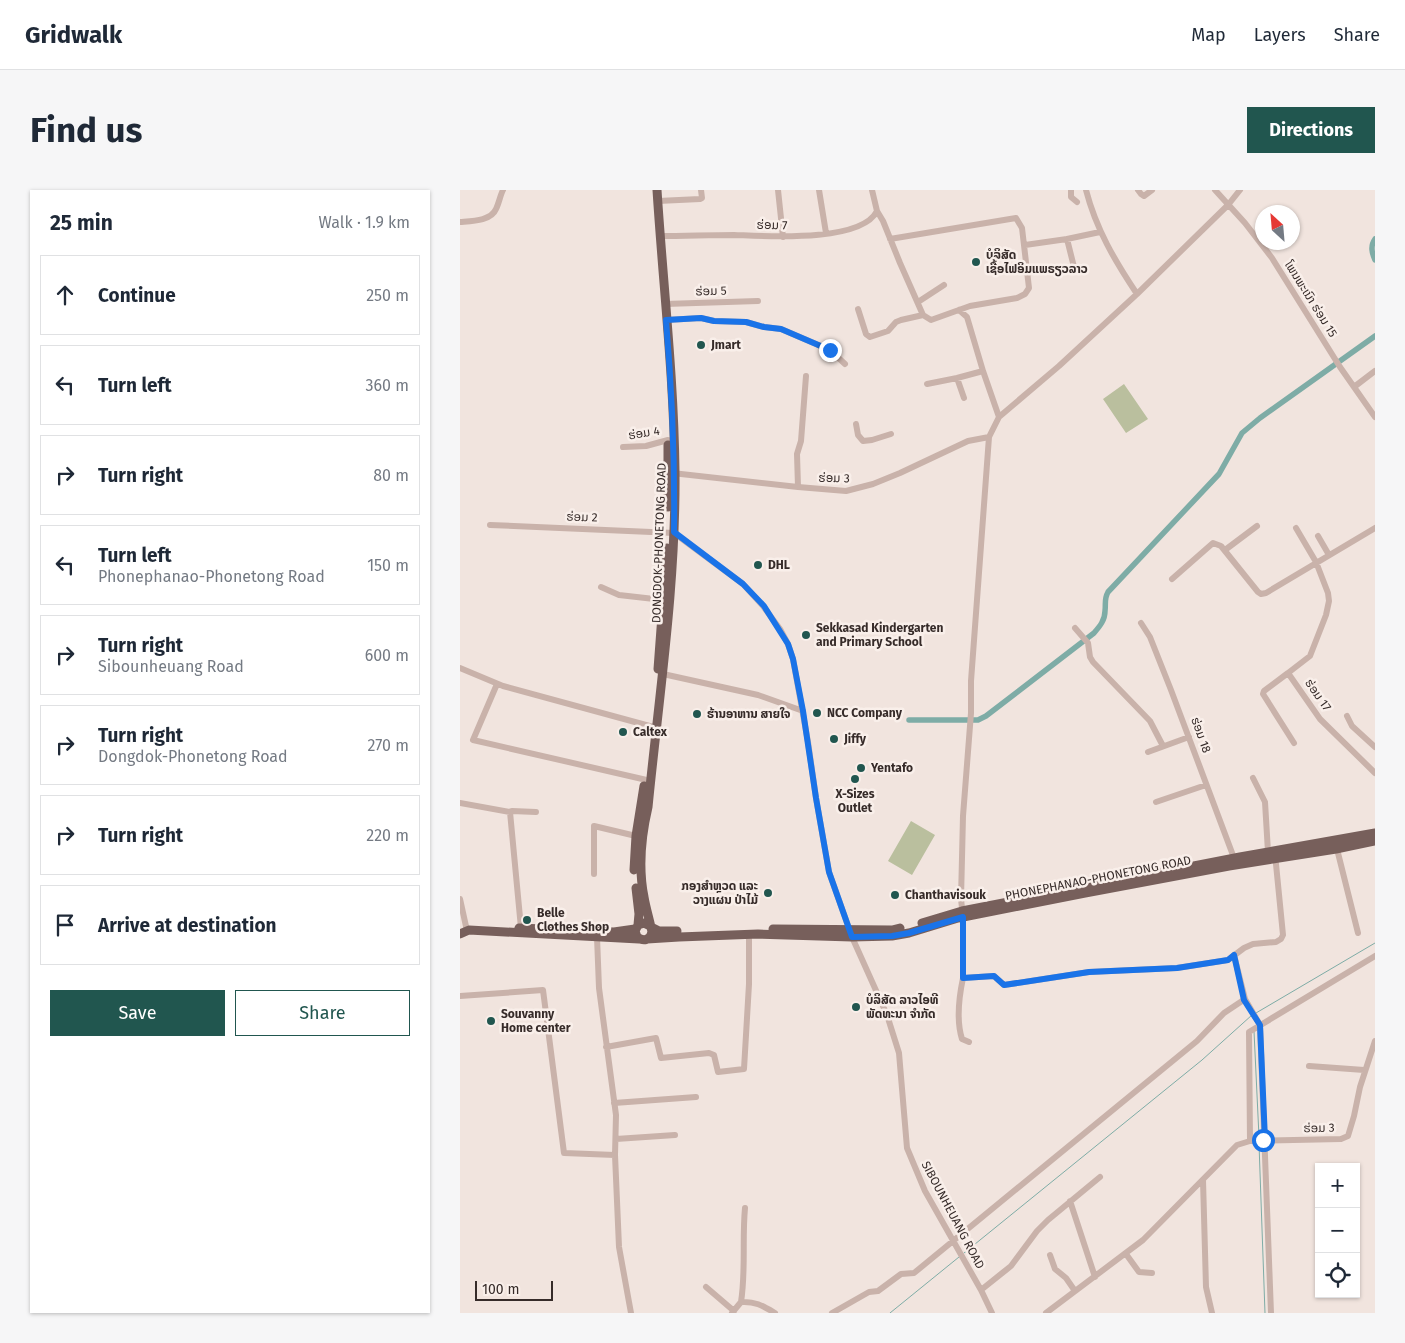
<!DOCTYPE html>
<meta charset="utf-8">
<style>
body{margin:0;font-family:"Fira Sans","Noto Sans Lao",sans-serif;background:#f6f6f7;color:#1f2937}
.controls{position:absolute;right:15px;bottom:15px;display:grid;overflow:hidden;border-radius:0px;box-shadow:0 1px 4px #0004}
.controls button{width:45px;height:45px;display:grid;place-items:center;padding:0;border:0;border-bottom:1px solid #e0e1e3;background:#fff;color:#1f2937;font:25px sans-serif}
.compass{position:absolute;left:795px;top:15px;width:45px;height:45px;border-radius:50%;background:#fff;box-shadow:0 1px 4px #0004;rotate:334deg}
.scale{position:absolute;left:15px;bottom:12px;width:78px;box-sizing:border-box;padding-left:5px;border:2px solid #362b29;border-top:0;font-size:14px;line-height:18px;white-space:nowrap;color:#362b29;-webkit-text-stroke:4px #f9efea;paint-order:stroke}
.stop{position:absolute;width:15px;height:15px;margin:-11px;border:4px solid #1a73e8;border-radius:50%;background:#fff}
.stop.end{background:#1a73e8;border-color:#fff;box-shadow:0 1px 5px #0008}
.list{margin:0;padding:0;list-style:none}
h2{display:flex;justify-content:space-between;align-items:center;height:65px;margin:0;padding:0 20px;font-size:21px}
h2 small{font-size:16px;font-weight:400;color:#747a83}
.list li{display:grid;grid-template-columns:32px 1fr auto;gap:15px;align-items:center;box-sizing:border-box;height:80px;margin:0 10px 10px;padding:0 10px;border:1px solid #e0e1e3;border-radius:0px}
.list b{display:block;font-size:19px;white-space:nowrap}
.list p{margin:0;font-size:16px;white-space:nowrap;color:#747a83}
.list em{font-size:16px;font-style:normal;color:#747a83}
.actions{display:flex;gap:10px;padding:15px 20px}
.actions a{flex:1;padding:11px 0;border:1px solid #21564f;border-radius:0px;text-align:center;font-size:18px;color:#21564f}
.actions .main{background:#21564f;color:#fff}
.icon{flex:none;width:28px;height:28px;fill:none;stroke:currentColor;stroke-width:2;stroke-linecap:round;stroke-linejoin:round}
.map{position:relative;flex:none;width:915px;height:1123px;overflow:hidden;border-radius:0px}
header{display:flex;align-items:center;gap:30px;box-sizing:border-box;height:70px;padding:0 25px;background:#fff;border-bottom:1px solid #e0e1e3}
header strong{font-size:24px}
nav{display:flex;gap:28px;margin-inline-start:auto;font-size:18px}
.intro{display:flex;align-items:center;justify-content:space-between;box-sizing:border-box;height:120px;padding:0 30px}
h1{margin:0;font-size:35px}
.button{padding:12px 22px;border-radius:0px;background:#21564f;color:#fff;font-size:18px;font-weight:700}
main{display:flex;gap:30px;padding:0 30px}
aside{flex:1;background:#fff;border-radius:0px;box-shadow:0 1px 4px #0004}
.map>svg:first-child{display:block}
.pitch{fill:#babf9e}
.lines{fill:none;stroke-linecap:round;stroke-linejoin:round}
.stream{stroke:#7eaca6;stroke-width:1}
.canal{stroke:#7eaca6;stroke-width:5.5}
.minor{stroke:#c9b2aa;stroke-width:6}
.major{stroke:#775f5b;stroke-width:9}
.route{stroke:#1a73e8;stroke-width:6}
.poi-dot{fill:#21564f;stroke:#f9efea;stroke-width:2}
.labels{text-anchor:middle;stroke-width:5;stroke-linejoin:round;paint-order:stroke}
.street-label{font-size:12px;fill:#362b29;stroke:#f9efea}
.poi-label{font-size:12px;font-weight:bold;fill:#362b29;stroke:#f9efea;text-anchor:start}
</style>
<header>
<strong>Gridwalk</strong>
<nav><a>Map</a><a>Layers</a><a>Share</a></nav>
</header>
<div class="intro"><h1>Find us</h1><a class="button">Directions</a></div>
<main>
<aside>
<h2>25 min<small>Walk · 1.9 km</small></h2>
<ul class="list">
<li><svg class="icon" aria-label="ahead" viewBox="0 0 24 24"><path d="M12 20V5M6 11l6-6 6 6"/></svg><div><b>Continue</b></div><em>250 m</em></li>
<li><svg class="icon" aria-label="left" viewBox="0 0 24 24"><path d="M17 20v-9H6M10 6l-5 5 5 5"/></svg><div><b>Turn left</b></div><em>360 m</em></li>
<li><svg class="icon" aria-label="right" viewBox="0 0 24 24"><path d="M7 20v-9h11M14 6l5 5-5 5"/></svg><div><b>Turn right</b></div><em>80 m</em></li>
<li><svg class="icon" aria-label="left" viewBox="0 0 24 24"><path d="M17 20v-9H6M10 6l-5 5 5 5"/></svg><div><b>Turn left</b><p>Phonephanao-Phonetong Road</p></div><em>150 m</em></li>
<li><svg class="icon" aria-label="right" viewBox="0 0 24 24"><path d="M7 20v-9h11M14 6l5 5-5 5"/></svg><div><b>Turn right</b><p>Sibounheuang Road</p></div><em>600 m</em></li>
<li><svg class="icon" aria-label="right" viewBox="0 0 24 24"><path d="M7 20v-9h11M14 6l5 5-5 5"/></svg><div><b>Turn right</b><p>Dongdok-Phonetong Road</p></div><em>270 m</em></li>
<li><svg class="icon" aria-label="right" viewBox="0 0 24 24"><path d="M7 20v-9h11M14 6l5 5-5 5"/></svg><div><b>Turn right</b></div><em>220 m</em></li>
<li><svg class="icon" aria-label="arrive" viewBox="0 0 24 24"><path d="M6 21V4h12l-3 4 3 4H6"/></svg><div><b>Arrive at destination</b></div></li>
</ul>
<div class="actions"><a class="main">Save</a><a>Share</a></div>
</aside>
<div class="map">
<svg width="915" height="1123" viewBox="0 0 915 1123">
<rect width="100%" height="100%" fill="#f1e4de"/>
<path class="pitch" d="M664 194 688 229 666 243 643 209Z
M451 631 475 645 452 685 428 671Z"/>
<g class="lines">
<path class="stream" d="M796 823 915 753
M794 841 799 947
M799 954 805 1123
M504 1063 742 870 792 825
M430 1123 499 1067"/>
<path class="canal" d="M915 49C910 56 912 63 915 70
M449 530H518L526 526 634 443C640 436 645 430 645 421 646 413 644 409 648 402L759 284 782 243 800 228 915 146"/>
<path class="minor" d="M318 0 323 47
M359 0 366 43
M412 0 417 21 423 31 440 73 463 125 471 130 510 116 557 108 565 104 569 98 562 38 556 28 430 49
M611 0V7L617 12
M626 0C636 39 655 71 677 104
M678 0 681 4 684 6 692 0
M755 0 785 33 812 68 880 177 915 227
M780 0 768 15 677 104 599 176 539 227 529 247 511 491V523L503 626 501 709 503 727V788L534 786 544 795 629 782 717 778 768 770 784 758 793 754 816 752 821 749 823 745 815 664
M198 11 240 9 242 8 241 0
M0 32C12 31 31 31 36 19 39 13 40 6 43 0
M200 46C225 46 249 45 274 45 305 46 401 53 417 21
M607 49 614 77
M565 55 607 49 640 42
M458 112 484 95
M205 114 298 111
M398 119 406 144 410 147 428 141 436 132 441 130 463 125
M499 120 507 127 523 181 539 227
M206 130 241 128 254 131 286 132 304 137 321 139 370 160 385 174
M497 188 504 208
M467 194 497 188 523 181
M894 197 915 181
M396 234 398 245 403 251 412 250 431 244
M163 257 186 256 208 250
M212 283 338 297 386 301 413 294 440 283 508 251 529 247
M338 297 337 264 341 251 346 186
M30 335 214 343 283 394 303 416 320 439 328 454 333 469 348 552 356 608 369 682 392 747 427 825 439 863 447 958 465 1001 521 1100 532 1123
M858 346 869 365
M765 360 797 336
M712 389 753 353 761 356 798 402 801 404 806 403 915 338
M141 397 159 405 203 410
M681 433 690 447 711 500 774 668
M615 438 628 453 630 467 633 472 690 531 703 556
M0 478 43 496 197 538
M828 483 850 466 866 425 869 411 868 403 856 372 836 338
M203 484 298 505 343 521
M37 494 13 550 191 591
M887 526 892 536 915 557
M834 553 803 504 804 501 828 483 860 529 915 583
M688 562 729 547
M793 588 805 612 808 662
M696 612 746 595
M0 613 50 622 52 621 76 622
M50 622 61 738
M876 655 898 743
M134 684V636L176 646
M0 709 7 741
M137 747 139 798 156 925 155 965 159 1057 171 1123
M774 765 785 809 800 835 811 1123
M503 788C499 807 496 830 502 849L509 852
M0 806 83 800 104 963 155 965
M146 857 196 848 201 868 249 863 254 865 258 882 284 879 289 794V745
M849 876 904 880
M154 913 236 907
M156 949 215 945
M790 951 789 842 915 766
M743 990 746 1097 752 1123
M610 1011 635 1087
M666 1064 679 1082 692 1083
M590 1065 595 1079 606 1088 615 1101
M246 1097 274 1121
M521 1100 551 1076 577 1041 588 1030 640 987
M281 1112C286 1081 282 1049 285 1018
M272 1123 281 1112C295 1111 303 1116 315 1123
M372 1123 409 1102 418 1101 441 1084 454 1083 737 851 764 823 785 809
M586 1123 683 1050 777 955 790 951 881 949 888 946 894 926 900 897 915 851"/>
<path class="major" d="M208 255V317
M198 479 207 358
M174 680 176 646 184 596
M176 698 179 724 178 735
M462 733 502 721 780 667 915 643
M190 736 184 733 178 735 175 741 177 747C184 752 190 750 192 742 190 731 186 719 184 707 178 677 181 647 188 617 199 505 216 395 215 282 214 188 203 94 197 0
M191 737 199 741H217
M59 738 154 742 175 739
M313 739 432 740 440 738
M0 744 9 740 179 749
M187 749 219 747 298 744 392 747 432 746 449 743 498 728 625 703 769 676 876 659 915 651"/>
</g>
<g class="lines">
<path class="route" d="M370 160 321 139 304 137 286 132 254 131 241 128 206 130C212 201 215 271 214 342L283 394 304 416 328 454 333 469 343 521 356 608 369 682 392 747 432 746 449 743 503 727V788L534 786 544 795 629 782 717 778 768 770 774 765 784 810 800 835 805 950H803"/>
</g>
<g class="poi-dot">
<circle cx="516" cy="72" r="5"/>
<circle cx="241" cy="155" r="5"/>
<circle cx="298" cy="375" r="5"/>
<circle cx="346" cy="445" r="5"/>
<circle cx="357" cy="523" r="5"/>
<circle cx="237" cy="524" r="5"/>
<circle cx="163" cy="542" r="5"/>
<circle cx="374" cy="549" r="5"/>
<circle cx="401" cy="578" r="5"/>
<circle cx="395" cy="589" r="5"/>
<circle cx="308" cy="703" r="5"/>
<circle cx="435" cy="705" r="5"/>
<circle cx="67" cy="730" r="5"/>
<circle cx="396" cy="817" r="5"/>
<circle cx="31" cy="831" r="5"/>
</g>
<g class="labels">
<g class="street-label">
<text transform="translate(312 35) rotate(1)" y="4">ຮ່ອມ 7</text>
<text transform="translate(251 101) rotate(-2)" y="4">ຮ່ອມ 5</text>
<text transform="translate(851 109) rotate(58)" y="4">ໂພນພະເນົາ ຮ່ອມ 15</text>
<text transform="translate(184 243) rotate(-9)" y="4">ຮ່ອມ 4</text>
<text transform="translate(374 288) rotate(1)" y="4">ຮ່ອມ 3</text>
<text transform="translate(122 327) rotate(2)" y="4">ຮ່ອມ 2</text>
<text transform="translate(199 353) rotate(-88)" y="4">DONGDOK-PHONETONG ROAD</text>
<text transform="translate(858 505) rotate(55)" y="4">ຮ່ອມ 17</text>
<text transform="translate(741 545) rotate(70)" y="4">ຮ່ອມ 18</text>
<text transform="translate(638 688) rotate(-11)" y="4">PHONEPHANAO-PHONETONG ROAD</text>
<text transform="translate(859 938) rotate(-1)" y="4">ຮ່ອມ 3</text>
<text transform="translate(493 1025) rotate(62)" y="4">SIBOUNHEUANG ROAD</text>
</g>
<g class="poi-label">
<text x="526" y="69">ບໍລິສັດ<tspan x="526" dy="14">ເຊື້ອໄຟອິມແພຣຽວລາວ</tspan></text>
<text x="251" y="159">Jmart</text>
<text x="308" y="379">DHL</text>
<text x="356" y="442">Sekkasad Kindergarten<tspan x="356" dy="14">and Primary School</tspan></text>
<text x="367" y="527">NCC Company</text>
<text x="247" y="528">ຮ້ານອາຫານ ສາຍໃຈ</text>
<text x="173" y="546">Caltex</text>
<text x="384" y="553">Jiffy</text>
<text x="411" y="582">Yentafo</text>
<text x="395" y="608" text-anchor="middle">X-Sizes<tspan x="395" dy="14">Outlet</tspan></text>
<text x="298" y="700" text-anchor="end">ກອງສໍາຫຼວດ ແລະ<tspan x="298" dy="14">ວາງແຜນ ປ່າໄມ້</tspan></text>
<text x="445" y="709">Chanthavisouk</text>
<text x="77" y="727">Belle<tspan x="77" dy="14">Clothes Shop</tspan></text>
<text x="406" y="814">ບໍລິສັດ ລາວໄອທີ<tspan x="406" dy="14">ພັດທະນາ ຈຳກັດ</tspan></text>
<text x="41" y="828">Souvanny<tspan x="41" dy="14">Home center</tspan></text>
</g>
</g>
</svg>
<div class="controls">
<button>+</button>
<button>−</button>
<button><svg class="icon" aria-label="locate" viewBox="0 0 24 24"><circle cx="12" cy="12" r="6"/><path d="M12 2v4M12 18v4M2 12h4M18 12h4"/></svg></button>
</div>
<svg class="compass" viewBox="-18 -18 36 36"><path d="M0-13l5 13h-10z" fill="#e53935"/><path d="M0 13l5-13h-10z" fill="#747a83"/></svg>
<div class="scale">100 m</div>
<div class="stop" style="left:803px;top:950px"></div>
<div class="stop end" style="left:370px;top:160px"></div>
</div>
</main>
